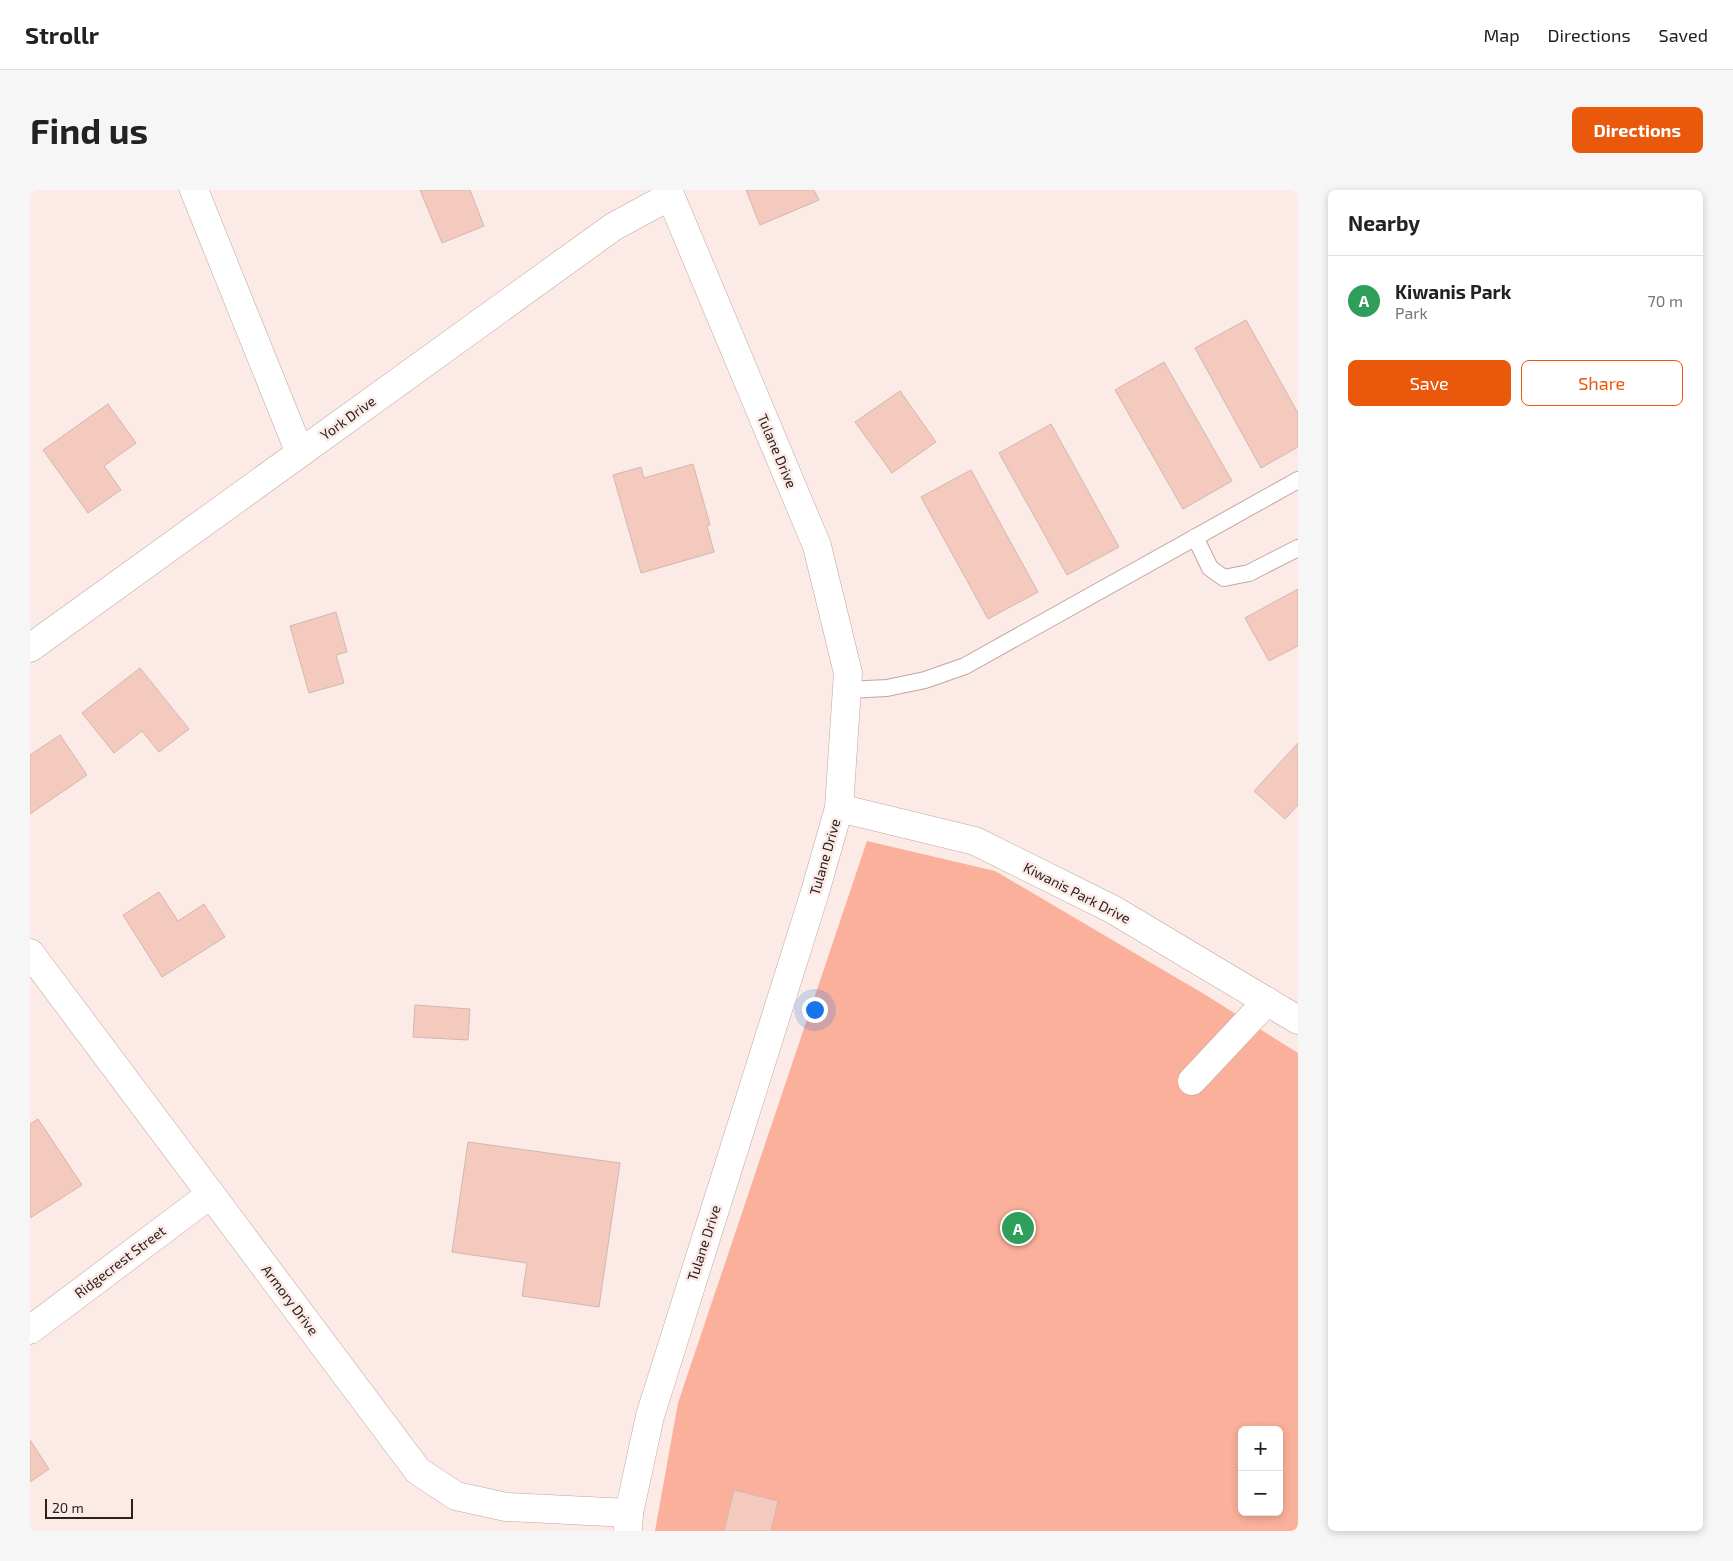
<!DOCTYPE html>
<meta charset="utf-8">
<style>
body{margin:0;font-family:"Exo 2",sans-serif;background:#f6f6f6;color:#222}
.controls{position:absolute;right:15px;bottom:15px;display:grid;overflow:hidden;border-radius:8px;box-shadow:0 2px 8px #0003}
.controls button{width:45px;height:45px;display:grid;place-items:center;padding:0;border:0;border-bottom:1px solid #e0e0e0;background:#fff;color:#222;font:25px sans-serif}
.scale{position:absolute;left:15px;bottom:12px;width:88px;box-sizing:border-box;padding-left:5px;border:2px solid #2b211e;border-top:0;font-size:14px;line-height:18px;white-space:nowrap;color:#2b211e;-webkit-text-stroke:4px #fbeae5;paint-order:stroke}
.you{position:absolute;left:784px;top:819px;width:18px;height:18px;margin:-12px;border:4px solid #fff;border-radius:50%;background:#1a73e8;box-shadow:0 0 0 8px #1a73e833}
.badge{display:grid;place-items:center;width:32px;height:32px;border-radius:50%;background:#ea580c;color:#fff;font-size:16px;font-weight:700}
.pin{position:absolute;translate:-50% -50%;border:2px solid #fff;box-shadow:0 1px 5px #0006}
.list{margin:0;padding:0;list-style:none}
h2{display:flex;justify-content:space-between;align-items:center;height:65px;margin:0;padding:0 20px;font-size:21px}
h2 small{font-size:16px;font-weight:400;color:#767676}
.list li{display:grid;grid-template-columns:32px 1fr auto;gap:15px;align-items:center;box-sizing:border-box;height:90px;padding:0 20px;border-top:1px solid #e0e0e0}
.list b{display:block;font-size:19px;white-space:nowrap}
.list p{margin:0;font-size:16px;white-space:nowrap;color:#767676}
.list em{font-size:16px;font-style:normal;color:#767676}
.actions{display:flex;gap:10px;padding:15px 20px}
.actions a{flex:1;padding:11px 0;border:1px solid #ea580c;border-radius:8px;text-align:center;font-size:18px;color:#ea580c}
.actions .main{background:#ea580c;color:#fff}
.map{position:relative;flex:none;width:1268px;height:1341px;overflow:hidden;border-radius:8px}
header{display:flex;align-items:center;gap:30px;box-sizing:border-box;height:70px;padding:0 25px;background:#fff;border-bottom:1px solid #e0e0e0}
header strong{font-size:24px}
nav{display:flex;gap:28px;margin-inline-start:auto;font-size:18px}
.intro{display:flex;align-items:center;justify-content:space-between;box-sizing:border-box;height:120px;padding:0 30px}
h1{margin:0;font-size:35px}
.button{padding:12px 22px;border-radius:8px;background:#ea580c;color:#fff;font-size:18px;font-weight:700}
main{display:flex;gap:30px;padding:0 30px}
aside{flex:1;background:#fff;border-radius:8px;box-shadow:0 2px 8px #0003}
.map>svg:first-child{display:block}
.green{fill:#fab09a;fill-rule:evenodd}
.building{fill:#f4cabe;stroke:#d2b7af}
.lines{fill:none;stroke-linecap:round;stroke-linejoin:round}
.service-casing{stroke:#c1a79f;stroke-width:18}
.minor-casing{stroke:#c1a79f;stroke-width:29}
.tertiary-casing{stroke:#c1a79f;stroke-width:29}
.service{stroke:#fff;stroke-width:16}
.minor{stroke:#fff;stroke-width:28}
.tertiary{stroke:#fff;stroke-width:28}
.labels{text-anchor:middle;stroke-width:5;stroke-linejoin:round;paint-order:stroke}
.street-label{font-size:14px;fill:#2b211e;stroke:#fbeae5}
</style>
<header>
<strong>Strollr</strong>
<nav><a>Map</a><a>Directions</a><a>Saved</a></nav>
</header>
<div class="intro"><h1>Find us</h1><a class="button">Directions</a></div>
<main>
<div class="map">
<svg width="1268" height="1341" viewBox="0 0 1268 1341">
<rect width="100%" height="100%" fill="#fbeae5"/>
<path class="green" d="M837 651 965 681 1174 804 1268 863V1341H625L648 1213ZM1212 1240H1249V1322H1212Z"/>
<path class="building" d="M390 0H440L454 36 412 53Z
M716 0H784L789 10 730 35Z
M1216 130 1268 223V257L1231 278 1165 158Z
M1134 172 1202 291 1153 319 1085 200Z
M870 201 906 252 862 283 825 232Z
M78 214 106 253 74 276 91 300 58 323 13 260Z
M1021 234 1089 357 1037 385 969 263Z
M663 274 680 335 677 336 684 362 611 383 583 285 611 277 614 288Z
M941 280 1008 402 958 429 891 307Z
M1268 399V456L1239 471 1215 428Z
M306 422 317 462 306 465 314 493 279 503 260 436Z
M110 478 159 539 129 562 112 541 84 563 52 523Z
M30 545 57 585 0 624V565Z
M1268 553V615L1255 629 1224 601Z
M129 702 148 731 174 714 195 747 132 787 93 725Z
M385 815 440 819 438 850 383 847Z
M8 929 52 995 0 1028V934Z
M438 952 590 973 569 1117 492 1106 497 1073 422 1062Z
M0 1250 19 1279 0 1292Z
M704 1300 748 1311 741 1341H694Z"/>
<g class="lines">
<g class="service-casing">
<path id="service" d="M1165 347 1180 378 1194 388 1219 383 1268 358
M817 500 857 498 895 490 935 476 1268 290"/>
</g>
<g class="minor-casing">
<path id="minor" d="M164 0 270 263
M809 618 945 651 1082 719 1268 830
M0 763 388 1281 426 1306 476 1317 599 1323
M1162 891 1237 811
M0 1140 181 1004"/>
</g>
<g class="tertiary-casing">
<path id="tertiary" d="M0 458 583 37 640 6
M598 1341 599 1323 620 1226 785 702 809 618 818 483 787 356 638 0"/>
</g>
<use href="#service" class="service"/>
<use href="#minor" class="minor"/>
<use href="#tertiary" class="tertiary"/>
</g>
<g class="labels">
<g class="street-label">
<text transform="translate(318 228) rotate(-36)" y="5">York Drive</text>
<text transform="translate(747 261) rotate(67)" y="5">Tulane Drive</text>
<text transform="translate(795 667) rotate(-74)" y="5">Tulane Drive</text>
<text transform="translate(1047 703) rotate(27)" y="5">Kiwanis Park Drive</text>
<text transform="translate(674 1053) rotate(-72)" y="5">Tulane Drive</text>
<text transform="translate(90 1072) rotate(-37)" y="5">Ridgecrest Street</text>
<text transform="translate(260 1110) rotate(53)" y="5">Armory Drive</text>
</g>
</g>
</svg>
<div class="controls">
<button>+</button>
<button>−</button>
</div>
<div class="scale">20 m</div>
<div class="you"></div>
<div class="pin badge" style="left:988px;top:1038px;background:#2e9e5b">A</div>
</div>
<aside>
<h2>Nearby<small></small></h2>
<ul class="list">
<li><span class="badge" style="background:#2e9e5b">A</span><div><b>Kiwanis Park</b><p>Park</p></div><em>70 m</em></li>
</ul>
<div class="actions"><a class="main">Save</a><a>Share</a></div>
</aside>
</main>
